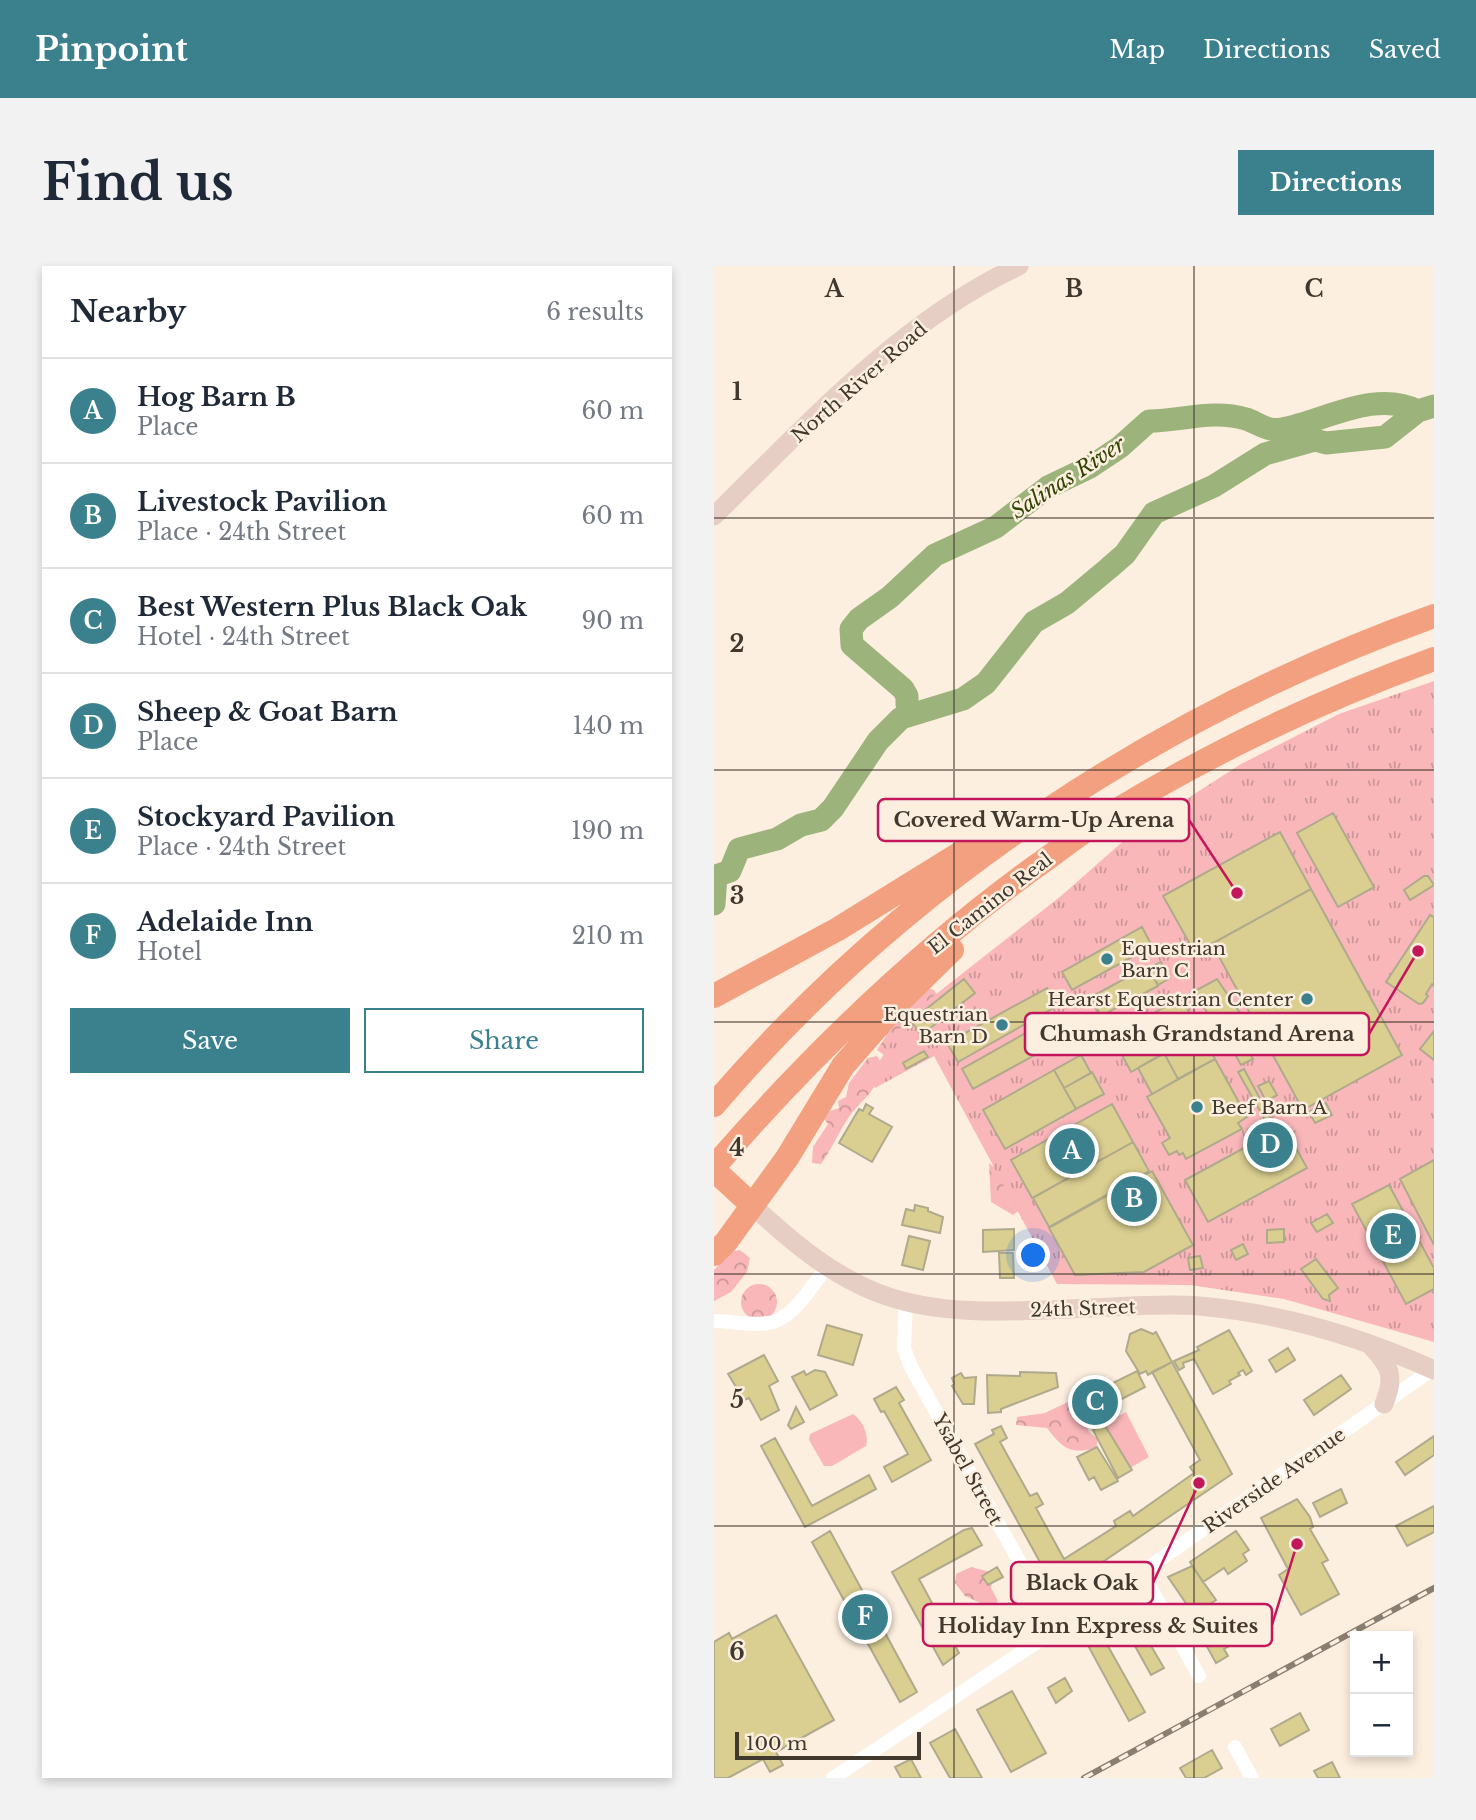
<!DOCTYPE html>
<meta charset="utf-8">
<style>
body{margin:0;font-family:"Libre Baskerville",serif;background:#f2f2f3;color:#1f2937}
.controls{position:absolute;right:21px;bottom:21px;display:grid;overflow:hidden;border-radius:0px;box-shadow:0 4px 10px #0003}
.controls button{width:63px;height:63px;display:grid;place-items:center;padding:0;border:0;border-bottom:2px solid #e0e1e3;background:#fff;color:#1f2937;font:35px sans-serif}
.scale{position:absolute;left:21px;bottom:18px;width:186px;box-sizing:border-box;padding-left:7px;border:4px solid #41382e;border-top:0;font-size:19px;line-height:24px;white-space:nowrap;color:#41382e;-webkit-text-stroke:5px #fdefdf;paint-order:stroke}
.you{position:absolute;left:320px;top:990px;width:24px;height:24px;margin:-18px;border:5px solid #fff;border-radius:50%;background:#1a73e8;box-shadow:0 0 0 10px #1a73e833}
.badge{display:grid;place-items:center;width:46px;height:46px;border-radius:50%;background:#3b818d;color:#fff;font-size:23px;font-weight:700}
.pin{position:absolute;translate:-50% -50%;border:4px solid #fff;box-shadow:0 2px 7px #0006}
.list{margin:0;padding:0;list-style:none}
h2{display:flex;justify-content:space-between;align-items:center;height:91px;margin:0;padding:0 28px;font-size:30px}
h2 small{font-size:23px;font-weight:400;color:#747a83}
.list li{display:grid;grid-template-columns:46px 1fr auto;gap:21px;align-items:center;box-sizing:border-box;height:105px;padding:0 28px;border-top:2px solid #e0e1e3}
.list b{display:block;font-size:26px;white-space:nowrap}
.list p{margin:0;font-size:23px;white-space:nowrap;color:#747a83}
.list em{font-size:23px;font-style:normal;color:#747a83}
.actions{display:flex;gap:14px;padding:21px 28px}
.actions a{flex:1;padding:16px 0;border:2px solid #3b818d;border-radius:0px;text-align:center;font-size:24px;color:#3b818d}
.actions .main{background:#3b818d;color:#fff}
.map{position:relative;flex:none;width:720px;height:1512px;overflow:hidden;border-radius:0px}
header{display:flex;align-items:center;gap:42px;box-sizing:border-box;height:98px;padding:0 35px;background:#3b818d;color:#fff}
header strong{font-size:33px}
nav{display:flex;gap:38px;margin-inline-start:auto;font-size:24px}
.intro{display:flex;align-items:center;justify-content:space-between;box-sizing:border-box;height:168px;padding:0 42px}
h1{margin:0;font-size:49px}
.button{padding:18px 32px;border-radius:0px;background:#3b818d;color:#fff;font-size:24px;font-weight:700}
main{display:flex;gap:42px;padding:0 42px}
aside{flex:1;background:#fff;border-radius:0px;box-shadow:0 4px 10px #0003}
.map>svg:first-child{display:block}
.green{fill:#f9b7ba}
.forest{fill:url(#forest-crowns)}
.park{fill:url(#park-tufts)}
.lines{fill:none;stroke-linecap:round;stroke-linejoin:round}
.river{stroke:#9cb47b;stroke-width:23}
.building{fill:#dace90;stroke:#afaa8c;stroke-width:2}
.street{stroke:#fff;stroke-width:14}
.secondary{stroke:#e6cec5;stroke-width:19}
.highway{stroke:#f2a07f;stroke-width:24}
.rail-casing{stroke:#897e72;stroke-width:6}
.rail{stroke:#fdefdf;stroke-width:3.5;stroke-dasharray:10;stroke-linecap:butt}
.grid{fill:none;stroke:#41382e;stroke-width:2;stroke-opacity:0.55}
.poi-dot{fill:#3b818d;stroke:#fdefdf;stroke-width:2.5}
.labels{text-anchor:middle;stroke-width:5;stroke-linejoin:round;paint-order:stroke}
.street-label{font-size:19px;fill:#41382e;stroke:#fdefdf}
.poi-label{font-size:19px;fill:#41382e;stroke:#fdefdf;text-anchor:start}
.water-label{font-size:21px;font-style:italic;fill:#304403;stroke:#fdefdf}
.grid-label{font-size:23px;text-anchor:middle;font-weight:bold;fill:#41382e;stroke:#fdefdf;stroke-width:5;stroke-linejoin:round;paint-order:stroke}
.leader{fill:none;stroke:#c2185b;stroke-width:2.5}
.callout-dot{fill:#c2185b;stroke:#fdefdf;stroke-width:2.5}
.callout{fill:#fdefdf;stroke:#c2185b;stroke-width:2.5}
.callout-label{font-size:21px;text-anchor:middle;font-weight:bold;fill:#41382e}
</style>
<header>
<strong>Pinpoint</strong>
<nav><a>Map</a><a>Directions</a><a>Saved</a></nav>
</header>
<div class="intro"><h1>Find us</h1><a class="button">Directions</a></div>
<main>
<aside>
<h2>Nearby<small>6 results</small></h2>
<ul class="list">
<li><span class="badge">A</span><div><b>Hog Barn B</b><p>Place</p></div><em>60 m</em></li>
<li><span class="badge">B</span><div><b>Livestock Pavilion</b><p>Place · 24th Street</p></div><em>60 m</em></li>
<li><span class="badge">C</span><div><b>Best Western Plus Black Oak</b><p>Hotel · 24th Street</p></div><em>90 m</em></li>
<li><span class="badge">D</span><div><b>Sheep &amp; Goat Barn</b><p>Place</p></div><em>140 m</em></li>
<li><span class="badge">E</span><div><b>Stockyard Pavilion</b><p>Place · 24th Street</p></div><em>190 m</em></li>
<li><span class="badge">F</span><div><b>Adelaide Inn</b><p>Hotel</p></div><em>210 m</em></li>
</ul>
<div class="actions"><a class="main">Save</a><a>Share</a></div>
</aside>
<div class="map">
<svg width="720" height="1512" viewBox="0 0 720 1512">
<defs>
<pattern id="forest-crowns" width="20" height="18" patternUnits="userSpaceOnUse" patternTransform="scale(1.75)"><rect width="20" height="18" fill="#f9b7ba"/><path d="M2 6a3 3 0 1 1 6 0M12 15a3 3 0 1 1 6 0" fill="none" stroke="#cb9698"/></pattern>
<pattern id="park-tufts" width="24" height="20" patternUnits="userSpaceOnUse" patternTransform="scale(1.75)"><rect width="24" height="20" fill="#f9b7ba"/><path d="M3 7l-1-3M5 7V3M7 7l1-3M15 17l-1-3M17 17v-4M19 17l1-3" fill="none" stroke="#cb9698"/></pattern>
</defs>
<rect width="100%" height="100%" fill="#fdefdf"/>
<path class="green" d="M412 1146 435 1191 416 1202 390 1158Z
M139 1148C149 1155 155 1168 152 1180L118 1200H110L95 1174 96 1168Z"/>
<path class="forest" d="M213 722 220 724 226 733 173 791 163 784 172 770V762Z
M163 790 168 798C160 832 150 829 133 854 124 868 117 884 107 898L98 897 99 881 114 858 110 853 116 845 125 842 124 835 132 831 135 817 154 792Z
M275 897 287 907 305 944 299 949 277 936Z
M26 984 36 992 33 1006 17 1026 0 1035V1004L17 986Z
M27 1036a18 18 0 1 1 36 0a18 18 0 1 1-36 0Z
M360 1133 375 1166 384 1173 382 1182C356 1189 348 1182 333 1162L302 1159 303 1151 331 1147Z
M257 1301 280 1307 277 1322 284 1335 277 1342 251 1330 241 1317 242 1308Z"/>
<path class="park" d="M720 415V1076L570 1033 476 1019 343 1018 220 790 161 822 155 812 193 751 347 630 415 570 527 498 625 448Z"/>
<g class="lines">
<path class="river" d="M199 446 193 439V430L189 423 138 379 137 363 145 353 176 331 221 289 282 261 334 221 376 201 406 181 435 155C468 155 498 143 532 153 544 157 554 166 568 163 611 155 661 123 704 145
M0 638 2 610 16 605 25 583 63 573 87 559 107 554 119 542 164 475 187 452 249 433 272 417 320 356 353 337 395 302 411 288 440 247 500 220 551 188 601 174 612 177 671 171 704 145 720 140"/>
</g>
<path class="building" d="M619 547 660 621 624 641 583 567Z
M566 566 597 623 481 687 449 630Z
M710 610H714L720 619 696 634 690 624Z
M597 623 688 789 589 844 498 678Z
M716 649 720 651V720L718 718 712 728 714 730 709 737 705 738 672 716Z
M428 661 438 680 358 724 348 706Z
M447 696 456 712 444 719 435 702Z
M434 700 444 720 387 750 377 731Z
M250 713 261 727 207 769 197 755Z
M503 713 526 747 523 749 531 763 509 775 481 725Z
M333 722 343 740 244 796 233 777Z
M467 732 487 767 417 806 398 770Z
M347 747 359 768 259 823 248 803Z
M720 765V794L706 783Z
M487 767 501 793 464 813 450 787Z
M529 775 539 793 527 799 517 781Z
M210 785 214 791 192 803 189 797Z
M450 787 464 813 438 828 424 802Z
M367 789 377 807 350 822 340 804Z
M501 793 533 851 524 857 528 863 472 893 469 887 465 889 463 885 455 889 448 877 456 872 433 831Z
M530 803 563 864 566 862 564 856 567 861 570 860 593 902 494 956 471 914 532 881 530 877 538 871 555 861 524 806Z
M340 804 362 843 291 883 269 844Z
M378 806 390 828 362 843 350 822Z
M555 815 563 829 552 835 544 820Z
M612 837 618 849 601 857 595 846Z
M152 838 159 842 155 848 178 861 158 896 125 877 145 843 149 845Z
M398 838 419 876 318 932 297 894Z
M419 876 435 905 335 961 319 932Z
M720 894V979L686 913Z
M438 905 479 979 430 1006 361 1009 335 962Z
M675 919 720 1002V1023L692 1038 638 938Z
M201 939 214 942V945L229 951 226 967 188 959 192 943 200 945Z
M613 948 619 957 603 966 597 957Z
M300 963V984L269 986V964Z
M570 963V976L553 977V964Z
M195 970 216 975 209 1004 188 999Z
M529 978 534 988 522 994 517 984Z
M285 987H299L300 1012H286Z
M486 990 489 1002 476 1004 474 992Z
M602 993 624 1022 615 1029 616 1035 609 1033 587 1003Z
M113 1059 148 1069 139 1099 104 1089Z
M427 1063 439 1068 442 1066 458 1096 434 1109 432 1105 426 1108 412 1085 416 1068Z
M515 1064 538 1105 532 1109 529 1104 524 1107 526 1109 515 1115 517 1118 499 1128 480 1093 469 1097 470 1101 465 1104 460 1095 485 1084 483 1081Z
M574 1082 581 1094 562 1106 555 1094Z
M50 1089 64 1115 55 1120 65 1144 47 1154 35 1132 30 1134 14 1108Z
M458 1096 518 1208 343 1327 261 1178 280 1168 278 1164 287 1160 293 1172 286 1176 316 1230 323 1227 329 1238 322 1242 350 1293 402 1260 400 1255 416 1245 419 1250 480 1207 476 1201 486 1194 438 1106Z
M101 1104 111 1106 123 1129 96 1144 78 1111 90 1105 92 1109Z
M423 1105 431 1121 406 1134 397 1118Z
M306 1106 342 1107 344 1121 287 1143V1146L274 1147 273 1109 306 1110Z
M247 1107 250 1112 262 1111 260 1138H249L238 1120 240 1118 238 1112Z
M627 1109 637 1123 600 1149 590 1134Z
M392 1118 406 1134 397 1139 402 1147 396 1150 392 1143 372 1152 370 1148 366 1150 356 1138Z
M182 1121 190 1134 185 1137 217 1194 178 1216 170 1201 194 1188 170 1145 167 1146 160 1133Z
M82 1141 90 1156 77 1163 74 1159Z
M390 1158 418 1204 404 1212 379 1164Z
M720 1170V1189L691 1209 682 1196Z
M61 1172 98 1240 155 1209 162 1223 91 1261 47 1180Z
M383 1181 404 1215 387 1224 380 1211 375 1214 363 1191Z
M627 1223 633 1237 606 1251 599 1237Z
M583 1233 596 1251 599 1261 596 1263 614 1294 608 1297 625 1328 587 1349 565 1309 574 1303 547 1252Z
M720 1240V1266L693 1280 682 1260Z
M258 1262 268 1279 205 1313 245 1387 229 1399 178 1306 250 1264Z
M116 1265 203 1426 186 1436 98 1276Z
M522 1265 535 1284 529 1288 533 1295 514 1308 510 1302 489 1316 476 1296Z
M478 1300 502 1334 480 1349 454 1311Z
M283 1301 289 1311 274 1319 268 1310Z
M295 1337 298 1342 306 1338 313 1349 300 1357 290 1340Z
M62 1349 120 1454 62 1486 69 1499 56 1506 49 1493 14 1512H0V1376L15 1367 18 1373Z
M501 1360 507 1372 512 1370 517 1379 510 1383 514 1390 502 1397 486 1368Z
M386 1366 431 1446 415 1455 371 1374Z
M433 1373 450 1402 437 1409 421 1380Z
M351 1412 358 1425 342 1437 334 1422Z
M298 1425 332 1487 297 1506 263 1444Z
M586 1447 595 1464 566 1480 557 1463Z
M241 1463 268 1512H236L216 1477Z
M498 1484 508 1502 490 1512H472L466 1502Z
M197 1493 207 1512H187L181 1501Z
M618 1496 626 1512H604L600 1505Z"/>
<g class="lines">
<path class="street" d="M192 1036 190 1082 197 1101 343 1363
M0 1055C17 1055 38 1060 55 1057 81 1052 97 1020 113 1001
M428 1306 485 1410
M521 1481 538 1512
M119 1512 428 1306 719 1103"/>
<path class="secondary" d="M0 250C92 160 186 55 305 0
M38 939C76 974 115 1008 164 1027 228 1052 306 1045 374 1042 411 1041 449 1037 485 1040 565 1047 647 1071 720 1104
M657 1080C677 1101 681 1111 670 1138"/>
<path class="highway" d="M0 730 124 663 279 567
M0 839C190 616 446 448 720 350
M0 901C97 789 201 688 321 601 346 584 369 564 395 549 498 486 607 434 720 393
M0 904 38 939
M0 988 12 976 73 892 129 800 184 737 238 684"/>
<g class="rail-casing">
<path id="rail" d="M370 1512 720 1322"/>
</g>
<use href="#rail" class="rail"/>
</g>
<path class="grid" d="M240 0V1512M480 0V1512M0 252H720M0 504H720M0 756H720M0 1008H720M0 1260H720"/>
<g class="poi-dot">
<circle cx="393" cy="693" r="7"/>
<circle cx="593" cy="733" r="7"/>
<circle cx="288" cy="759" r="7"/>
<circle cx="483" cy="841" r="7"/>
</g>
<g class="labels">
<g class="street-label">
<text transform="translate(145 116) rotate(-41)" y="7">North River Road</text>
<text transform="translate(276 637) rotate(-38)" y="7">El Camino Real</text>
<text transform="translate(369 1042) rotate(-2)" y="7">24th Street</text>
<text transform="translate(254 1203) rotate(61)" y="7">Ysabel Street</text>
<text transform="translate(560 1214) rotate(-35)" y="7">Riverside Avenue</text>
</g>
<g class="poi-label">
<text x="407" y="689">Equestrian<tspan x="407" dy="22">Barn C</tspan></text>
<text x="579" y="740" text-anchor="end">Hearst Equestrian Center</text>
<text x="274" y="755" text-anchor="end">Equestrian<tspan x="274" dy="22">Barn D</tspan></text>
<text x="497" y="848">Beef Barn A</text>
</g>
<g class="water-label">
<text transform="translate(354 212) rotate(-33)" y="7">Salinas River</text>
</g>
</g>
<g class="grid-label">
<text x="120" y="31">A</text>
<text x="360" y="31">B</text>
<text x="600" y="31">C</text>
<text x="23" y="134">1</text>
<text x="23" y="386">2</text>
<text x="23" y="638">3</text>
<text x="23" y="890">4</text>
<text x="23" y="1142">5</text>
<text x="23" y="1394">6</text>
</g>
<path class="leader" d="M523 627L475 554M704 685L655 768M485 1217L439 1317M583 1278L558 1359"/>
<g class="callout-dot">
<circle cx="523" cy="627" r="7"/>
<circle cx="704" cy="685" r="7"/>
<circle cx="485" cy="1217" r="7"/>
<circle cx="583" cy="1278" r="7"/>
</g>
<g class="callout">
<rect x="164" y="533" width="311" height="42" rx="7"/>
<rect x="311" y="747" width="344" height="42" rx="7"/>
<rect x="297" y="1296" width="142" height="42" rx="7"/>
<rect x="209" y="1338" width="349" height="42" rx="7"/>
</g>
<g class="callout-label">
<text x="320" y="561">Covered Warm-Up Arena</text>
<text x="483" y="775">Chumash Grandstand Arena</text>
<text x="368" y="1324">Black Oak</text>
<text x="384" y="1367">Holiday Inn Express &amp; Suites</text>
</g>
</svg>
<div class="controls">
<button>+</button>
<button>−</button>
</div>
<div class="scale">100 m</div>
<div class="you"></div>
<div class="pin badge" style="left:358px;top:885px">A</div>
<div class="pin badge" style="left:420px;top:933px">B</div>
<div class="pin badge" style="left:381px;top:1136px">C</div>
<div class="pin badge" style="left:556px;top:879px">D</div>
<div class="pin badge" style="left:679px;top:970px">E</div>
<div class="pin badge" style="left:151px;top:1351px">F</div>
</div>
</main>
